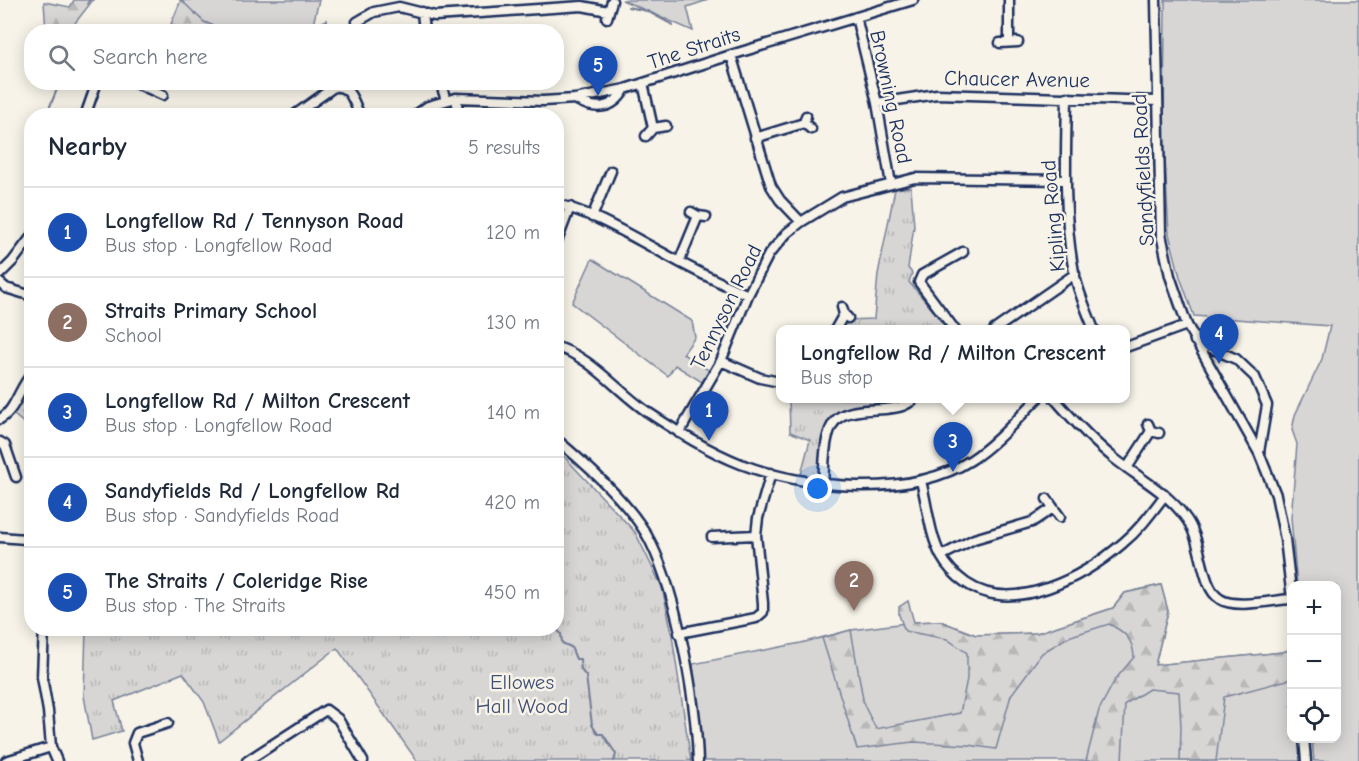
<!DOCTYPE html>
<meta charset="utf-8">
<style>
body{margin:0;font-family:"Comic Neue",sans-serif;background:#f2f2f3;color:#1f2937}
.controls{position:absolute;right:18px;bottom:18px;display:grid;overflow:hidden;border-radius:12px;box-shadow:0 3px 15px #0003}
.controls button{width:54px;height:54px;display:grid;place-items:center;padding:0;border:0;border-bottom:2px solid #e0e1e3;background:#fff;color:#1f2937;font:30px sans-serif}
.you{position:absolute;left:818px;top:489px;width:21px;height:21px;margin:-15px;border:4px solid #fff;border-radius:50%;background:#1a73e8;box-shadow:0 0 0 9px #1a73e833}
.badge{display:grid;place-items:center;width:39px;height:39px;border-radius:50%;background:#1a73e8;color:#fff;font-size:20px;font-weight:700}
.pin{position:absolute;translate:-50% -50px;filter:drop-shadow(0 2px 3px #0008)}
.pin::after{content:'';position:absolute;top:32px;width:21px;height:18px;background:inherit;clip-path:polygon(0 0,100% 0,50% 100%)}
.popup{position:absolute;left:776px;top:325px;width:354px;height:78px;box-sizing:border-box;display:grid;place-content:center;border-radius:12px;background:#fff;filter:drop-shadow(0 2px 4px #0005);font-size:20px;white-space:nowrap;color:#747a83}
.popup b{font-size:22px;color:#1f2937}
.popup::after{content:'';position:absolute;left:50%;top:100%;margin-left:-12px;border:12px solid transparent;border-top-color:#fff}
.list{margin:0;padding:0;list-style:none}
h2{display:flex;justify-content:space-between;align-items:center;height:78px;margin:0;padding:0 24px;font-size:26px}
h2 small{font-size:20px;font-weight:400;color:#747a83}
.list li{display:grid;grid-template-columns:39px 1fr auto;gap:18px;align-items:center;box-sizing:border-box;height:90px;padding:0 24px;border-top:2px solid #e0e1e3}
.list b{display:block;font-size:22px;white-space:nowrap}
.list p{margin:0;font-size:20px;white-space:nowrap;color:#747a83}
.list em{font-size:20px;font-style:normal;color:#747a83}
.icon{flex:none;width:33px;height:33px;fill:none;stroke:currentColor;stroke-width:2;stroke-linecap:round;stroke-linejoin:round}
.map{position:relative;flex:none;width:1359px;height:761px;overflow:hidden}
.search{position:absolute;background:#fff;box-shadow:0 3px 15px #0003;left:24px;top:24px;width:540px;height:66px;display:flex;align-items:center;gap:15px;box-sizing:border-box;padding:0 21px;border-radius:24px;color:#747a83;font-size:22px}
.panel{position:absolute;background:#fff;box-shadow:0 3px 15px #0003;left:24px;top:108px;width:540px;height:528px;border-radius:24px}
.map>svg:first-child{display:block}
.grass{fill:#d7d6d4;stroke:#798299;stroke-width:1.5}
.forest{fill:url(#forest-firs);stroke:#798299;stroke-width:1.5}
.park{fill:url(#park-tufts);stroke:#798299;stroke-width:1.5}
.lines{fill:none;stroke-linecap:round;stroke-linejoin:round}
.stream{stroke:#727c95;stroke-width:2}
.minor-casing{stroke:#1b2f5e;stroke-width:13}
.minor{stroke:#f7f3e8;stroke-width:8}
.labels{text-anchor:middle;stroke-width:5;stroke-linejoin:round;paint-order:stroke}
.street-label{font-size:21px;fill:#1b2f5e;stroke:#f7f3e8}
.park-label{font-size:21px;fill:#415076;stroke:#f7f3e8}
</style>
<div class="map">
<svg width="1359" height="761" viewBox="0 0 1359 761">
<defs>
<pattern id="forest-firs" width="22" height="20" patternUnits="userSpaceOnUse" patternTransform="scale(1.5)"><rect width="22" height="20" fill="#d7d6d4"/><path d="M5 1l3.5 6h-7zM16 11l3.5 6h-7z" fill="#b8b8b8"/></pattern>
<pattern id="park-tufts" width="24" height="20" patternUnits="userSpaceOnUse" patternTransform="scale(1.5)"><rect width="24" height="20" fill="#d7d6d4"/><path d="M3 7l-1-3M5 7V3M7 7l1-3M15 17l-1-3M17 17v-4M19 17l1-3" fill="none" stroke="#b8b8b8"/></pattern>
</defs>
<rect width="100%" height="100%" fill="#f7f3e8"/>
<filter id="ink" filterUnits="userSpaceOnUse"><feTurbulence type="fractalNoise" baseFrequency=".0167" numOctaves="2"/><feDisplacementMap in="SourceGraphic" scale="12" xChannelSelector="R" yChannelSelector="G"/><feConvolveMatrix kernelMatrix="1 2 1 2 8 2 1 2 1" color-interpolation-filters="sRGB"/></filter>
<g filter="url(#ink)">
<path class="grass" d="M180 0H319L314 20 316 25 327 20V31H226L204 22Z
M622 0H708L687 7 693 31Z
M1165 0H1359V761H1314L1312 739 1336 738V586L1297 585 1291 518 1297 444 1292 430 1295 415 1322 359 1330 326 1194 316 1180 277 1169 234 1164 143Z
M592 259 692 321 695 337 683 354 710 371 705 384 675 365 668 376 572 303Z
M1161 585 1168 611 1155 665 1283 652 1291 649 1292 738 1299 739 1302 761H701L693 664 801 643 851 630 914 622 940 621 976 635 1037 633 1113 608 1125 593Z"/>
<path class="forest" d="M74 0H93L75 23 72 31H46L44 2 70 7Z
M181 0 204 22 226 31H183L171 24Z
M1161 585 1168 611 1155 665 1283 652 1291 649V679L1224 697 1216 761H1180L1181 727 1179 692 1149 689 1125 704 1122 761H1086L1099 710 1115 680 1134 657C1133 639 1125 632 1109 624L1068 637 1042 653 1011 695 996 749 968 745 913 742 857 749 822 638 851 630 864 705 876 729 960 713 967 679V653L947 639 905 631 899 615V607L908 601 914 622 940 621 976 635 1037 633 1113 608 1125 593Z"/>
<path class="park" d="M911 187 914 226 908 268 912 273 909 282 949 329 838 330 845 320 874 319 878 274 895 189Z
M31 377V429L13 414 27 380Z
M789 399H913L910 401 836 417 821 475 814 478 801 474 810 440 790 432Z
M557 449 635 532 662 587 671 629 691 761H417L337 648 219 741 204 702 183 673 114 701 122 731 92 740 84 696 86 629 556 628Z"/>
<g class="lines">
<path class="stream" d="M87 4 90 0
M628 7 647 11 673 25
M46 116 60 82
M556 628 561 634 562 643 571 647 576 659H580L581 670 586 676 592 725 598 734H603L616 754 614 761"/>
<g class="minor-casing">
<path id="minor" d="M1009 0V42
M1156 0 1161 234 1170 276 1187 325 1259 453 1276 495 1285 539 1292 599
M422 12 424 32
M856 17 877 103 891 184
M607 18 612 1
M357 22 374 12 399 7 435 16 582 6 608 11
M1000 43 1018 42
M731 55 771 186 780 200 801 222
M134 82 163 95
M440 82 446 100
M643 83 653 128
M1067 97C1066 155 1063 215 1074 272 1078 292 1087 311 1094 330
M456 98 459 116
M575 99C595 111 613 110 625 89
M877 103 937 94 1157 101
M85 116 97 82
M293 116 334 87C351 85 354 103 360 116
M414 116 428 106 456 98 543 101 575 99 625 89 731 55 913 0
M806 116 804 123 811 129
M646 136 653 128 666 126
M755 138 804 123
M556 204C594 213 627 234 661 252 689 268 718 282 748 295
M691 212 698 216 706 217
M592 217 611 171
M556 244 570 207
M679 262 698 216
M0 274 13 261 32 236
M0 283 6 288 32 296
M842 307 844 314 848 318
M835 330 844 314
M955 330 919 282 922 275 963 252
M994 330 1075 274
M1195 341 1236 359 1255 377 1267 405 1259 452
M556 347C588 354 621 395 649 413 678 432 708 451 741 464 805 489 910 499 971 460 996 444 1017 419 1038 398
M1126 347 1187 325
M721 361 760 378 780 382
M1054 398C1073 420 1092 441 1115 459 1139 478 1167 492 1185 517 1203 539 1200 587 1220 599 1235 609 1273 600 1291 599
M0 419C16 410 19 387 32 374
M1148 424 1151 431 1159 433
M679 433 721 361 748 295 769 254 787 233 801 222 842 197 915 178 1065 180
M556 439C587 465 634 507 651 543 678 598 696 700 698 761
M0 442 5 445 16 477
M1127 468 1151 431
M921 481C927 504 930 536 941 556 947 567 956 576 966 583 1014 616 1085 576 1123 543 1140 529 1152 512 1165 495
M823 484C825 464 822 424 843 415 856 409 872 410 885 409 896 408 906 407 915 398
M1047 499 1060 517
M0 537 25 539 32 544
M712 537 756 535
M941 556 974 539 1032 522 1053 508
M44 628 42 677 48 711 51 747 57 761
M679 633 756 618 763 612V603L756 535 758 518 771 473
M1304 738 1306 761
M6 761 51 747
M138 761 133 743 137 733 168 723
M247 761 326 710 338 719 363 761"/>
</g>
<use href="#minor" class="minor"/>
</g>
</g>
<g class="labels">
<g class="street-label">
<text transform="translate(694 48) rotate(-18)" y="7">The Straits</text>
<text transform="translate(1017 79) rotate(1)" y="7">Chaucer Avenue</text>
<text transform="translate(891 97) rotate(78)" y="7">Browning Road</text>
<text transform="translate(1143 170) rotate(-93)" y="7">Sandyfields Road</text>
<text transform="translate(1053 216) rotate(-95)" y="7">Kipling Road</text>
<text transform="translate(726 307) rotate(-64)" y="7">Tennyson Road</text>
</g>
<g class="park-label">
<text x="522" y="689">Ellowes<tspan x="522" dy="24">Hall Wood</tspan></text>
</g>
</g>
</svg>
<div class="controls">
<button>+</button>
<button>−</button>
<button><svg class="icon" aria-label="locate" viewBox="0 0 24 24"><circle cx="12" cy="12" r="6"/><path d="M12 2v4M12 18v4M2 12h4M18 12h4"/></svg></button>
</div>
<div class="you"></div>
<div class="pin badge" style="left:709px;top:441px;background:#1a4fb4">1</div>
<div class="pin badge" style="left:854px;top:611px;background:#8d6e63">2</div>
<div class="pin badge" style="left:953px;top:472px;background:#1a4fb4">3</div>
<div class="popup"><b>Longfellow Rd / Milton Crescent</b>Bus stop</div>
<div class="pin badge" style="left:1219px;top:364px;background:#1a4fb4">4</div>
<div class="pin badge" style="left:598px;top:96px;background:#1a4fb4">5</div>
<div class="search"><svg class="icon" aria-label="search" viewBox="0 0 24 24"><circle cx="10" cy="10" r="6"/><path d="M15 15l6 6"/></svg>Search here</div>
<section class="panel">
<h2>Nearby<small>5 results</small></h2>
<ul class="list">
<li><span class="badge" style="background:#1a4fb4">1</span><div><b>Longfellow Rd / Tennyson Road</b><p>Bus stop · Longfellow Road</p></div><em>120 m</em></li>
<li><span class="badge" style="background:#8d6e63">2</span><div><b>Straits Primary School</b><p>School</p></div><em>130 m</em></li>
<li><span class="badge" style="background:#1a4fb4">3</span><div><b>Longfellow Rd / Milton Crescent</b><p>Bus stop · Longfellow Road</p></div><em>140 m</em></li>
<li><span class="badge" style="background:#1a4fb4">4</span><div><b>Sandyfields Rd / Longfellow Rd</b><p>Bus stop · Sandyfields Road</p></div><em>420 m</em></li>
<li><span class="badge" style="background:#1a4fb4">5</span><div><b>The Straits / Coleridge Rise</b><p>Bus stop · The Straits</p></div><em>450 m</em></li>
</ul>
</section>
</div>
